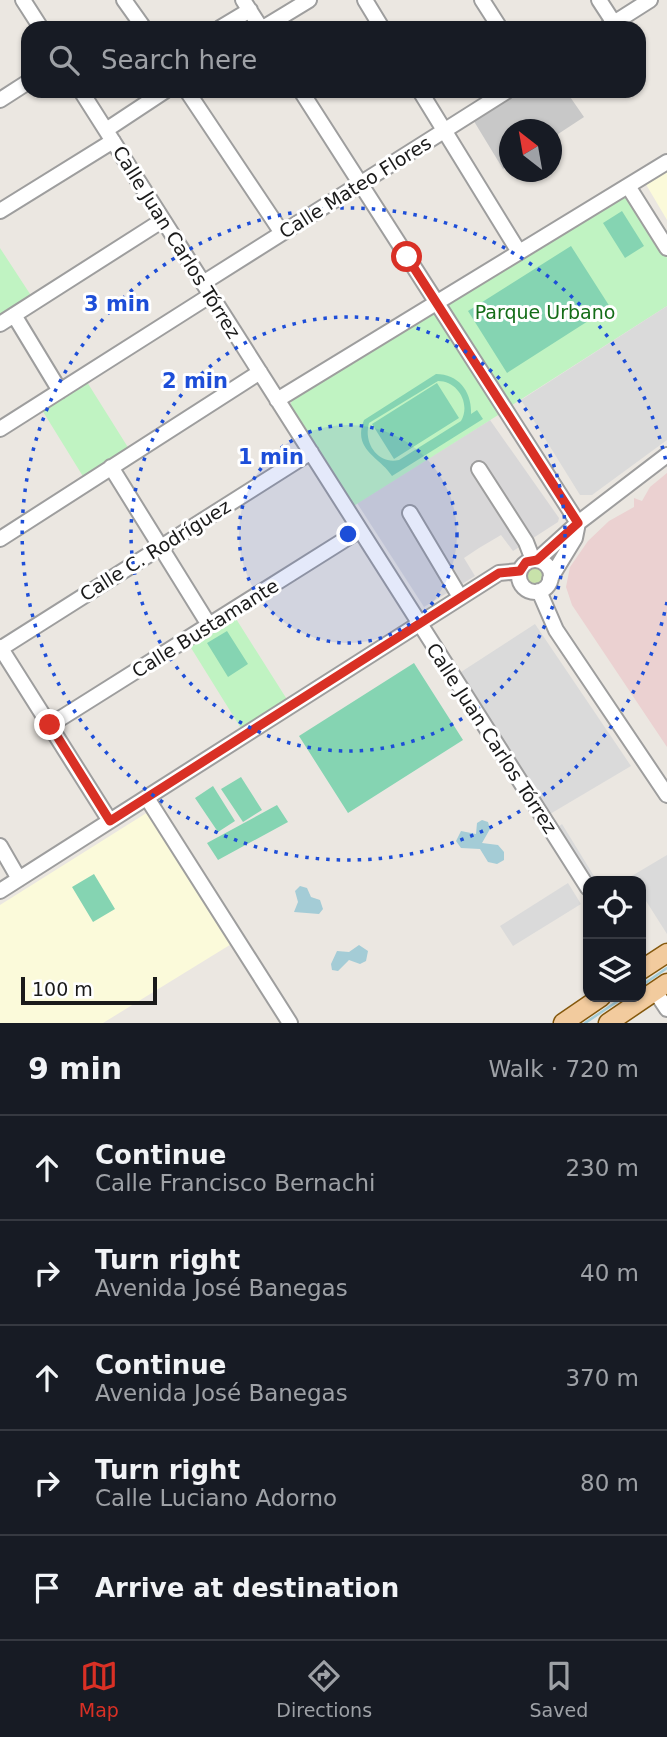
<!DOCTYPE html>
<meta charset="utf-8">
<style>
body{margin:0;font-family:"DejaVu Sans",sans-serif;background:#242831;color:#f1f3f6}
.controls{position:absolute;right:21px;bottom:21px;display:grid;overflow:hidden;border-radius:14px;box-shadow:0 2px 5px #0004}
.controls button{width:63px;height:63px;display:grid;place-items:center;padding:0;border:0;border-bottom:2px solid #363941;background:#171b24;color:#f1f3f6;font:35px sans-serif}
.compass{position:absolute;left:499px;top:119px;width:63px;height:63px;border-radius:50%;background:#171b24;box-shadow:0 2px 5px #0004;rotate:329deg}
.scale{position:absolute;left:21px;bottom:18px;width:136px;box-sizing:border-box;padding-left:7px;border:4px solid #1a1a1a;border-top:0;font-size:19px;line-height:24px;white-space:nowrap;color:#1a1a1a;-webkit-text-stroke:5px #fff;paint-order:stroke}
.stop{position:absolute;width:21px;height:21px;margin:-16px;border:5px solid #d93025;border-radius:50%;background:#fff}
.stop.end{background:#d93025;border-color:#fff;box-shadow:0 2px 7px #0008}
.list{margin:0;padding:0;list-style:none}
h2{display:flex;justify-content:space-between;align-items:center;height:91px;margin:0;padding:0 28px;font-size:30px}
h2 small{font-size:23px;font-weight:400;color:#9ea1a6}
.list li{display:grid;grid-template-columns:46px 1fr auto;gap:21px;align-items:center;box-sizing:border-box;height:105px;padding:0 28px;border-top:2px solid #363941}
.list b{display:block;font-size:26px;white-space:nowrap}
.list p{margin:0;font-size:23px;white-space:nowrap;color:#9ea1a6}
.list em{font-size:23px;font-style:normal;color:#9ea1a6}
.icon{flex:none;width:38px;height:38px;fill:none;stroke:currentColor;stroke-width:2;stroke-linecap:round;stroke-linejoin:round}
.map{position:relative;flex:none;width:667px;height:1023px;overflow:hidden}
.search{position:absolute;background:#171b24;box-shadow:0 2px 5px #0004;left:21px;right:21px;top:21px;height:77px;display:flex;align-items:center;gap:18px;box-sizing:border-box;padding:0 24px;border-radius:21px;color:#9ea1a6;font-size:26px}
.sheet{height:616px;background:#171b24}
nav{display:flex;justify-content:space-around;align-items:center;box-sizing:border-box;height:98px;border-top:2px solid #363941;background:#171b24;font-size:19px;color:#9ea1a6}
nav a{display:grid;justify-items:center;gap:4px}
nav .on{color:#d93025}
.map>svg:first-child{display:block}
.residential{fill:#d8d7d8}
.commercial{fill:#ebd1d1}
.education{fill:#fbfada}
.religious{fill:#c8c8c8}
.grass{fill:#c8e2aa}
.park{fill:#c0f3c2}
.pitch{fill:#85d4b2;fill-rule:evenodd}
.parking{fill:#dadada}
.water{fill:#a4ccd6}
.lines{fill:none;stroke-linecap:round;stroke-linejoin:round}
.stream{stroke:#a4ccd6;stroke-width:2.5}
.minor-casing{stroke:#9e9e9e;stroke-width:18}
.major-casing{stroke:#84580d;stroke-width:21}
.minor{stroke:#fff;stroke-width:14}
.major{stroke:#f2cb9e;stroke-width:18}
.route{stroke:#d93025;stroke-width:9}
.ring{fill:none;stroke:#1d4ed8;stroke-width:3.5;stroke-dasharray:3.5 7}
.labels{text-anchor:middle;stroke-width:6;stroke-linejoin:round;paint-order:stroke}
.street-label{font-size:19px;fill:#1a1a1a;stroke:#fff}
.park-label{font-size:19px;fill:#146d18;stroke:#fff}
.centre{fill:#1d4ed8;stroke:#fff;stroke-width:3.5}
.ring-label{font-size:21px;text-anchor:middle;font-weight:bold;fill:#1d4ed8;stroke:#fff;stroke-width:6;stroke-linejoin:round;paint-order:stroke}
</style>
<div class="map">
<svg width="667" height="1023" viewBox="0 0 667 1023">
<rect width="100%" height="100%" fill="#ebe7e1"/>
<path class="residential" d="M490 420 559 518 558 522 513 551 501 535 479 548 464 558 475 576 424 607 357 503Z"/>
<path class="commercial" d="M667 473V747L572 605 566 587 570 567 588 541 609 521 634 507V498L642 501 650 487Z"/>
<path class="education" d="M667 168V220L644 181Z
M148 812 233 943 103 1023H0V905Z"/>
<path class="religious" d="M512 91H566L584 117 552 138V130H510L509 165 503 169 472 118Z"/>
<path class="grass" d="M523 576a11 11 0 1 1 22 0a11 11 0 1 1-22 0Z"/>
<path class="park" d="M624 194 667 258V306L509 407 446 304Z
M0 248 32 297 0 318Z
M434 312 440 315 503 412 352 507 290 406 294 394Z
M87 382 129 449 84 478 42 410Z
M233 614 288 701 242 730 188 643Z"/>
<path class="pitch" d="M622 211 644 246 625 258 603 223Z
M571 246 610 307 507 373 468 311Z
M436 374C459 374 472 392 471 414L477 410 483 419 392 476C380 457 352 450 364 420ZM438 381C458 381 471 404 461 421L399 460C378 465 363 443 369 423Z
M437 383 459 418 394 459 372 424Z
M227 631 248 664 228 677 207 643Z
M414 663 463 740 348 813 299 736Z
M241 777 262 810 243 822 221 789Z
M213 786 235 821 218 832 195 798Z
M277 805 288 822 218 860 207 843Z
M94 874 115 909 93 922 72 887Z"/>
<path class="parking" d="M667 306V440L592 495H580L521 400Z
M535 624 631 766 550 814 461 672Z
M562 824 597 881H592L558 827Z
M667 855V934L641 893V881H633L630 877Z
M568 883 581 904 513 946 500 926Z"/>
<path class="water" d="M482 820 488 822 490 829 482 843 498 845 504 852V860L497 864 488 862 480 849 461 848 456 841 461 831 476 834 477 823Z
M300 886 307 888 311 897 320 900 323 909 319 914 294 912 298 902 295 891Z
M359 945 368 951 366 961 360 964 349 960 338 971 332 970 331 964 337 951 349 952Z"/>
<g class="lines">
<path class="stream" d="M641 986 667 968
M585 1023 624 997"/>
<g class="minor-casing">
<path id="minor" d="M23 0 41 28
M124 0 144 28
M243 0 261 28
M365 0 382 28
M482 0 500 28
M599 0 614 23
M220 28 250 10
M263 28 309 0
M606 28 650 0
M81 91 588 888
M187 91 282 233
M301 91 578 523
M420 91 519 252
M0 100 28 82
M106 130 165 91
M628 186 667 248
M0 211 113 141
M203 283 507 91
M14 315 60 391
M0 324 163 220
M277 400 667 162
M0 429 211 295
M111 467 209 625
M479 469 526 542 533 560
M410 513 460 597
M0 539 260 372
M537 560 578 523 667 455
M519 576a16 16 0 1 1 32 0a16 16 0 1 1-32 0Z
M550 579 575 538 578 523
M539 591 556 630 667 795
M0 647 110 821
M0 649 311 452
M50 725 360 530
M147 798 290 1023
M0 846 19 879
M0 891 499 573 520 571
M655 991 667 1009"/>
</g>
<g class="major-casing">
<path id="major" d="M641 970 667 953
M563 1023 601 997
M608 1023 667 983"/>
</g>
<use href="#minor" class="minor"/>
<use href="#major" class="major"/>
</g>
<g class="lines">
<path class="route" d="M50 725 110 821 499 573 520 571 526 562 537 560 578 523 407 257"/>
</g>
<circle cx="348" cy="534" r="109" fill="#1d4ed8" fill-opacity=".12"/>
<g class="ring">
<circle cx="348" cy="534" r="109"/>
<circle cx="348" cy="534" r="217"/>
<path d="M667 602A326 326 0 1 1 667 466"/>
</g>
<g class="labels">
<g class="street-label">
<text transform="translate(355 187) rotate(-32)" y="7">Calle Mateo Flores</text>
<text transform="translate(177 242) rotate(58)" y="7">Calle Juan Carlos Tórrez</text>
<text transform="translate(155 550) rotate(-32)" y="7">Calle C. Rodríguez</text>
<text transform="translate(205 628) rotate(-32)" y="7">Calle Bustamante</text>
<text transform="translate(492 738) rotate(57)" y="7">Calle Juan Carlos Tórrez</text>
</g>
<g class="park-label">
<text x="545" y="319">Parque Urbano</text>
</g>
</g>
<circle cx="348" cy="534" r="10" class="centre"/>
<g class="ring-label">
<text x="117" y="311">3 min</text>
<text x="195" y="388">2 min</text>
<text x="271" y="464">1 min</text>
</g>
</svg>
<div class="controls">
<button><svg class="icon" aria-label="locate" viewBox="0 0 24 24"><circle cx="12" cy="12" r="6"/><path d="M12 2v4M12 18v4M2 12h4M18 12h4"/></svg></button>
<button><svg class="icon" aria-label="layers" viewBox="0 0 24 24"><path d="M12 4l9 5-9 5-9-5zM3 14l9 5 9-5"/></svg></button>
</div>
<svg class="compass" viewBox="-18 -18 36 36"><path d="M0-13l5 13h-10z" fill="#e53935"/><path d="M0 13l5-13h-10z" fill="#9ea1a6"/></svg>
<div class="scale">100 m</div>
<div class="stop" style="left:407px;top:257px"></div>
<div class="stop end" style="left:50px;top:725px"></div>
<div class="search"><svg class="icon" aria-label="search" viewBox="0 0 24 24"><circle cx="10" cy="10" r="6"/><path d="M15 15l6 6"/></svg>Search here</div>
</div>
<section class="sheet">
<h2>9 min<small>Walk · 720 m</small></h2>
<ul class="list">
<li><svg class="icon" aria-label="ahead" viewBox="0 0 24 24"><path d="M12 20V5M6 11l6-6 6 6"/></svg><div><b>Continue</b><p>Calle Francisco Bernachi</p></div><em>230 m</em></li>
<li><svg class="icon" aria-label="right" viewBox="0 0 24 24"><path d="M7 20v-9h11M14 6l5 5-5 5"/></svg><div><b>Turn right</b><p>Avenida José Banegas</p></div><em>40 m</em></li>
<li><svg class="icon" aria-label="ahead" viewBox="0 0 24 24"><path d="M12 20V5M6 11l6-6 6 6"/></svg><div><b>Continue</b><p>Avenida José Banegas</p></div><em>370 m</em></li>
<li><svg class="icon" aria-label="right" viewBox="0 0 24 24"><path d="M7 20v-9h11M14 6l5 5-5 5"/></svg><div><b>Turn right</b><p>Calle Luciano Adorno</p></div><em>80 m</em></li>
<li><svg class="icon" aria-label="arrive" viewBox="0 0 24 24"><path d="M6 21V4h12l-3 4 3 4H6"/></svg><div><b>Arrive at destination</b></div></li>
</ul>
</section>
<nav>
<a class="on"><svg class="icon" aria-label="map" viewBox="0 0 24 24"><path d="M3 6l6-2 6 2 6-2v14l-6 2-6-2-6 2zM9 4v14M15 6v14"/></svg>Map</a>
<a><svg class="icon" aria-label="directions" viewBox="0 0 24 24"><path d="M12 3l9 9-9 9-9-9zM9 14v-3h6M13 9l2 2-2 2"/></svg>Directions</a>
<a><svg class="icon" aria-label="saved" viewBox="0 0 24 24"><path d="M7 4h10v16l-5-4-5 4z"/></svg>Saved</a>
</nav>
